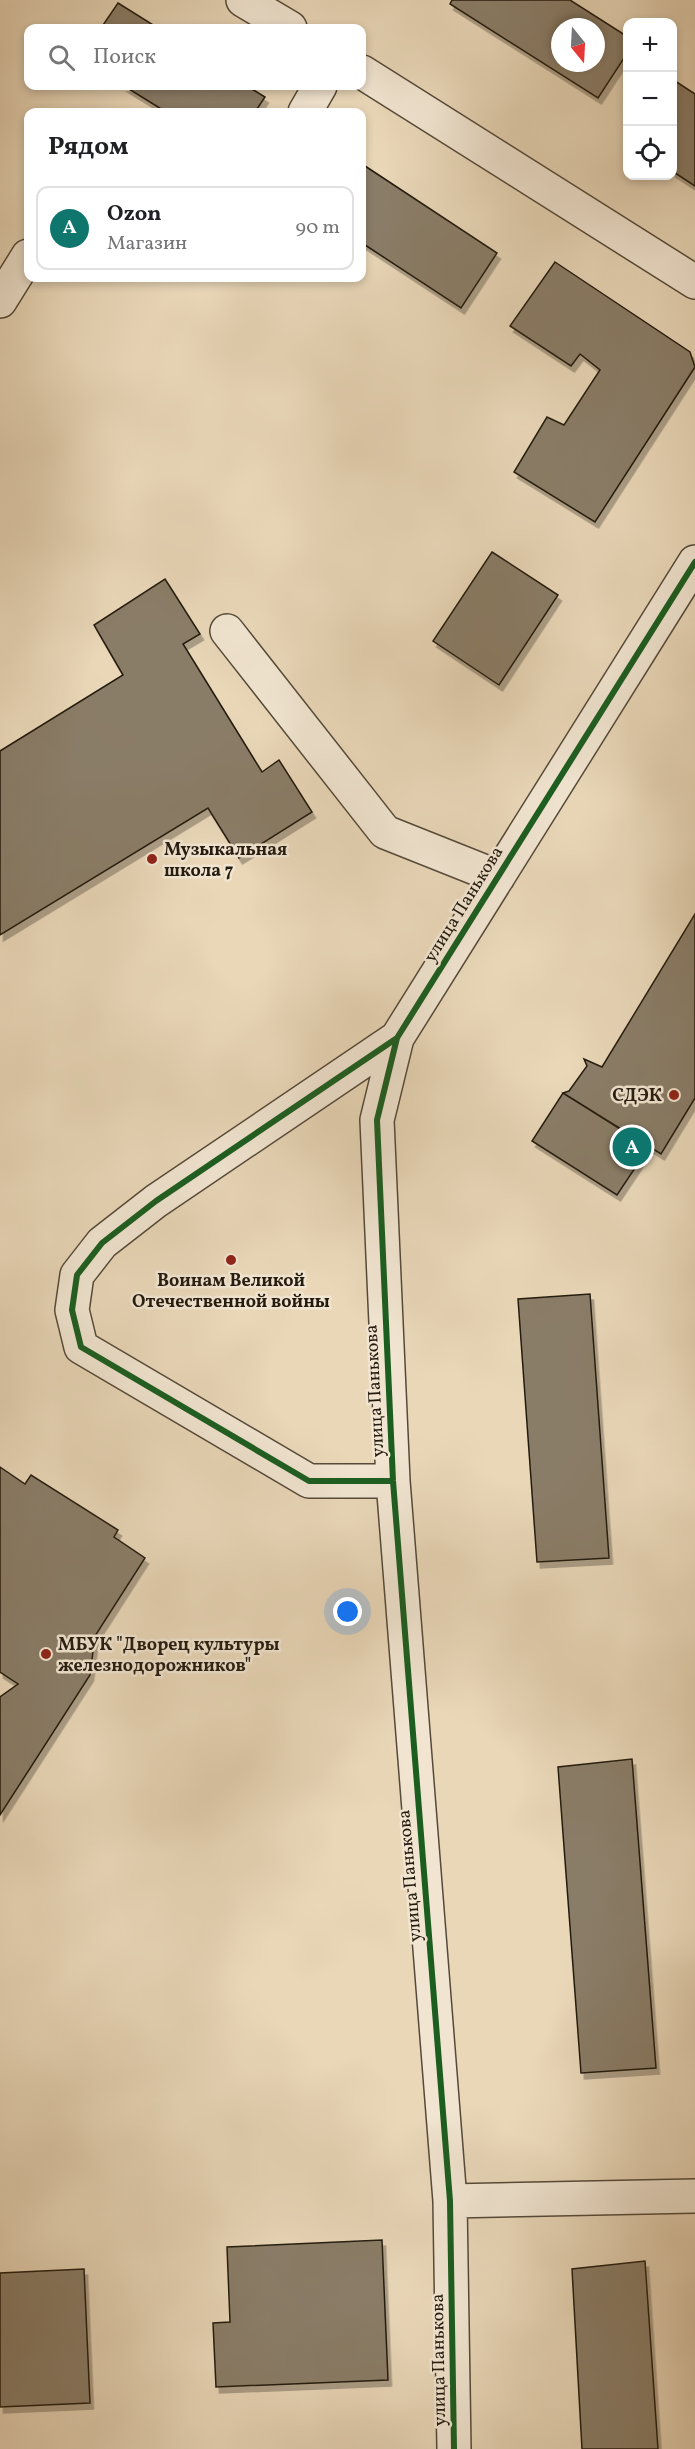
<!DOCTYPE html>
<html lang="ru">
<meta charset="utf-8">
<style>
body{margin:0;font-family:Vollkorn,serif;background:#f6f6f6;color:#202124}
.controls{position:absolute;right:18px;top:18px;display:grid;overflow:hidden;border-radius:12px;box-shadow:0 3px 9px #0003}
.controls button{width:54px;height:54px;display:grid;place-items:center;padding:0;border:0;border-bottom:2px solid #e0e0e0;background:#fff;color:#202124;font:30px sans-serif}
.compass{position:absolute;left:551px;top:18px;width:54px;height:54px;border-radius:50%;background:#fff;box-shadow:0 3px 9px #0003;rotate:162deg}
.you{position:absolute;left:348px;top:1612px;width:21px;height:21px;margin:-15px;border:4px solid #fff;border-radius:50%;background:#1a73e8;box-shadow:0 0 0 9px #1a73e833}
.badge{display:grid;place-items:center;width:39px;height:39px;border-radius:50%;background:#0f766e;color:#fff;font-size:20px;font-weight:700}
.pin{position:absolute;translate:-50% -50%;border:3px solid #fff;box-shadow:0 2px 6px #0006}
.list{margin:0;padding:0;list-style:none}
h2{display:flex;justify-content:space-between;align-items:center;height:78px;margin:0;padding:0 24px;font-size:26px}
h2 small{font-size:20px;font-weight:400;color:#757577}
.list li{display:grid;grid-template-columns:39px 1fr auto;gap:18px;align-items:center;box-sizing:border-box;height:84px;margin:0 12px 12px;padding:0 12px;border:2px solid #e0e0e0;border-radius:12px}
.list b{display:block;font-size:22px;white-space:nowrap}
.list p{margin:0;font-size:20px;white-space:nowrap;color:#757577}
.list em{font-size:20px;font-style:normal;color:#757577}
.icon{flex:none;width:33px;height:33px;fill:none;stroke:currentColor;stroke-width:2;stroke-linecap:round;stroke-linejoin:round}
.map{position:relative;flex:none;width:695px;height:2449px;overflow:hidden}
.search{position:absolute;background:#fff;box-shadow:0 3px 9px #0003;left:24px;top:24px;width:342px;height:66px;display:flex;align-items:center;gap:15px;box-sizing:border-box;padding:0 21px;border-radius:12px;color:#757577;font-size:22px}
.panel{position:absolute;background:#fff;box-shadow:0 3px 9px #0003;left:24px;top:108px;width:342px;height:174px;border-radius:12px}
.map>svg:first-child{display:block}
.building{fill:#8a7d67;stroke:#241b0f;stroke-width:1.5;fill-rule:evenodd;filter:url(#shadow)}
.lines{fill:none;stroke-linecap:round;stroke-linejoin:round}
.minor-casing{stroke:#554a39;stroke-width:36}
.minor{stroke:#f1e5d1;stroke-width:33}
.cycleway-casing{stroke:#f1e5d1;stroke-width:10}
.cycleway{stroke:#1b5e20;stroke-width:6}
.poi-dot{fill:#8f2418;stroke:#f1e5d1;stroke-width:2}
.labels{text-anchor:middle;stroke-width:5;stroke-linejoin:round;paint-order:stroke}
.poi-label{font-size:18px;font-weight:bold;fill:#241b0f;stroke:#f1e5d1;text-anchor:start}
.street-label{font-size:18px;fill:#241b0f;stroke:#f1e5d1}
</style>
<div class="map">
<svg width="695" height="2449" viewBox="0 0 695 2449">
<defs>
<filter id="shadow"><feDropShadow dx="3.5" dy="6" stdDeviation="0" flood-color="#0004"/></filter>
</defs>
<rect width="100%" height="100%" fill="#e9d7b8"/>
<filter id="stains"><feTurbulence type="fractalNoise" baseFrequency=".00333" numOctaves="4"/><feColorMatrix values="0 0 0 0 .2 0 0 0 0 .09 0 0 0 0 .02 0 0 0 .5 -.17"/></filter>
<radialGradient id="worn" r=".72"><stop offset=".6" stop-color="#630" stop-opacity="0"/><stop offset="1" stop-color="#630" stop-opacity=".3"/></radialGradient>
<path class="building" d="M452 0H570L628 37V52L598 98 450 4ZM560 27H596V63H560Z
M118 3 158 28H101Z
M672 79 695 94V186L672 171Z
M124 86H247L265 97 255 112H166Z
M362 164 497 253 461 308 362 243Z
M555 262 690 352 695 367 595 522 514 472 547 417 564 425 600 370 580 354 571 366 510 326Z
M492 552 558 595 499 685 433 641Z
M165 579 200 634 183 644 262 772 279 760 312 812 239 858 208 808 0 935V751L123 675 94 625Z
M695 914V1098L661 1154 563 1093 569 1091 587 1066 584 1059 602 1067Z
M563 1093 649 1147 617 1195 532 1141Z
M590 1294 609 1558 537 1562 518 1299Z
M0 1467 25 1484 31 1475 118 1530 114 1537 145 1558 95 1636 90 1675 0 1815V1697L18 1684 0 1672Z
M632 1759 656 2068 581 2073 558 1767Z
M382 2240 388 2380 216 2387 213 2323 230 2322 227 2247Z
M645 2261 658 2449H582L572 2269Z
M84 2269 90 2403 0 2407V2273Z"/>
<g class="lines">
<g class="minor-casing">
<path id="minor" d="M243 0 290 28
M362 72 695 282
M305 112 320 86
M0 301 28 256
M227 631 385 832 498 877
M393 1481H309L81 1347 72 1310 77 1275 102 1243 156 1201 397 1038
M450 2201 695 2196
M454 2449 450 2201 393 1481 377 1120 397 1038 695 562"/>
</g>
<use href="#minor" class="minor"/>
<g class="cycleway-casing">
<path id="cycleway" d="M393 1481H309L81 1347 72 1310 77 1275 102 1243 156 1201 397 1038
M454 2449 450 2201 393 1481 377 1120 397 1038 695 562"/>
</g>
<use href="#cycleway" class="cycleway"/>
</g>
<g class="poi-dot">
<circle cx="152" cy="859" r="6"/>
<circle cx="674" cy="1095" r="6"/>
<circle cx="231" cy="1260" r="6"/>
<circle cx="46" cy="1654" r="6"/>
</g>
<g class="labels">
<g class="poi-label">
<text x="164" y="855">Музыкальная<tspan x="164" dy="21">школа 7</tspan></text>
<text x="662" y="1101" text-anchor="end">СДЭК</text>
<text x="231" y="1286" text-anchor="middle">Воинам Великой<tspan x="231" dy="21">Отечественной войны</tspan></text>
<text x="58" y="1650">МБУК "Дворец культуры<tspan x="58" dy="21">железнодорожников"</tspan></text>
</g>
<g class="street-label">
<text transform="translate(463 904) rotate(-58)" y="6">улица Панькова</text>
<text transform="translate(374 1391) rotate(-93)" y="6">улица Панькова</text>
<text transform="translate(409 1876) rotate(-95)" y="6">улица Панькова</text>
<text transform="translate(438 2360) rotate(-91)" y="6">улица Панькова</text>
</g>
</g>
<rect width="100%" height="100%" filter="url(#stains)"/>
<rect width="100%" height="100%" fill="url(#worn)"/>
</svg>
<div class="controls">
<button>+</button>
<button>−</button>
<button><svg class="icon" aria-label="locate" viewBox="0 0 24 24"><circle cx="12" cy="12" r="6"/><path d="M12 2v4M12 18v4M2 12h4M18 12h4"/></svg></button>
</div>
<svg class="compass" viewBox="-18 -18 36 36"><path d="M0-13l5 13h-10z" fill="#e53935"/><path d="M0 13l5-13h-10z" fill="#757577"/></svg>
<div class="you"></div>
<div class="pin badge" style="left:632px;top:1147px">A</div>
<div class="search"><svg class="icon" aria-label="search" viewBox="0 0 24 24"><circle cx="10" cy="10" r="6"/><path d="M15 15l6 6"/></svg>Поиск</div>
<section class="panel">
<h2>Рядом<small></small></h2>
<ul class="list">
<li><span class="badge">A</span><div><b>Ozon</b><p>Магазин</p></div><em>90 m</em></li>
</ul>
</section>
</div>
